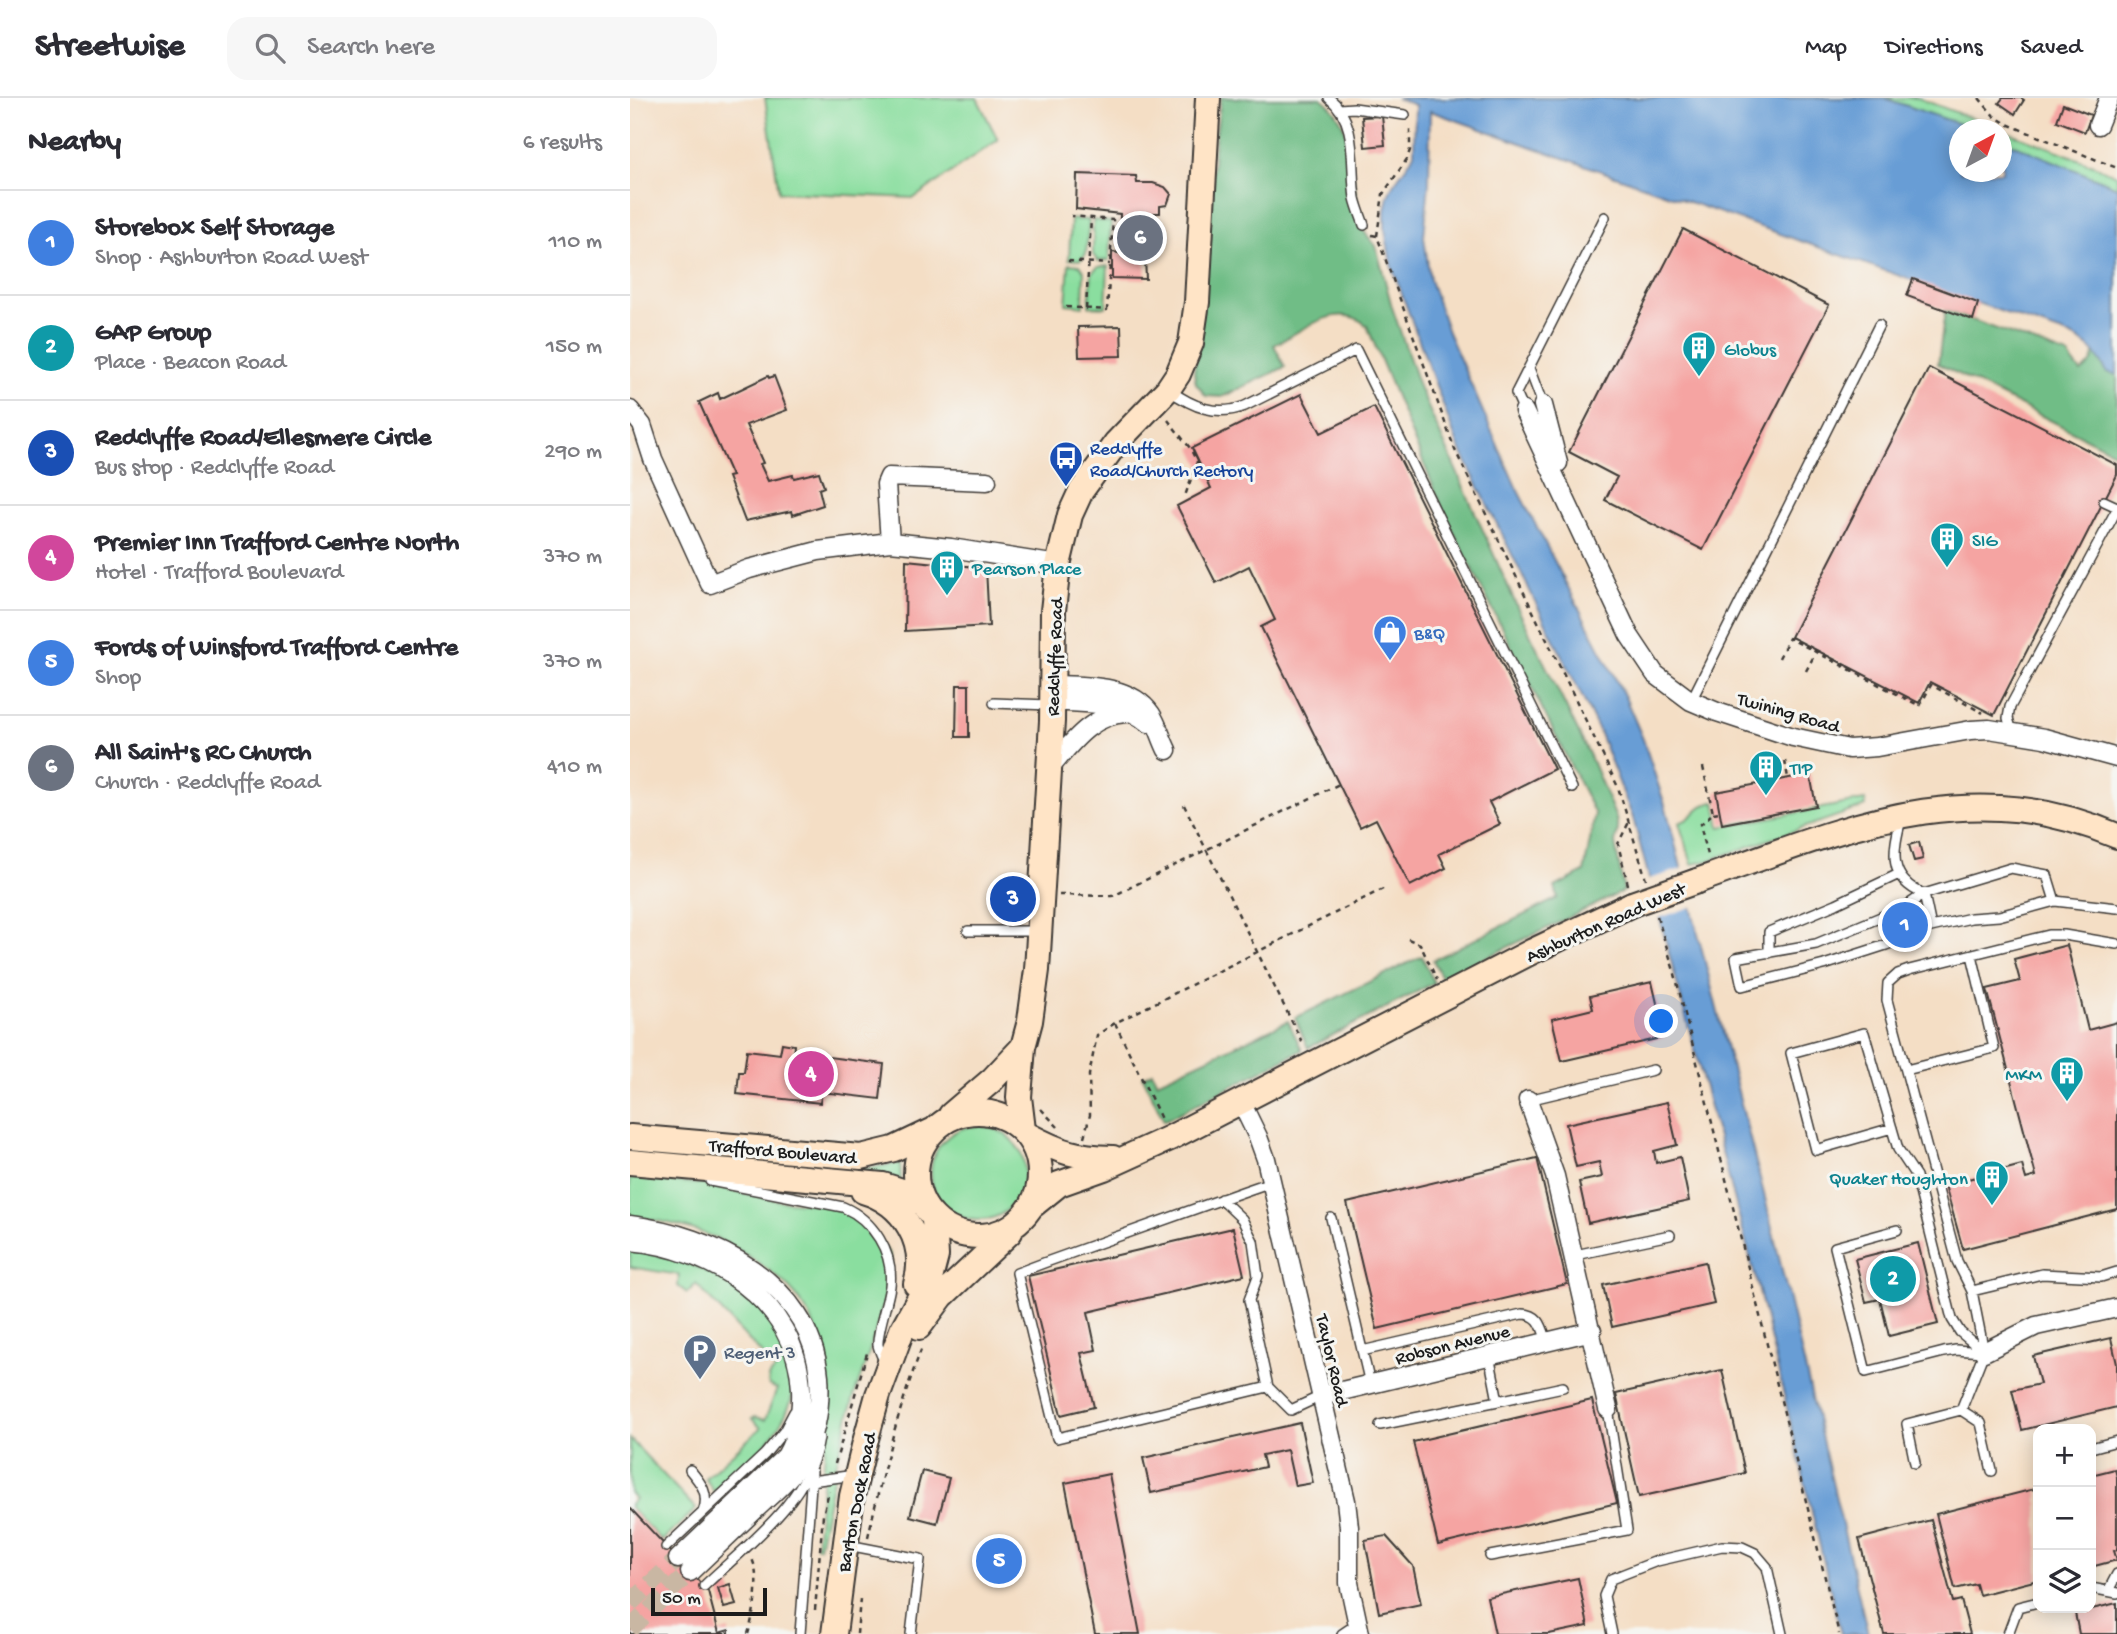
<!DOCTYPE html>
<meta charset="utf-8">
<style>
body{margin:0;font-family:"Gochi Hand",sans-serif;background:#f7f7f7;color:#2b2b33}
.controls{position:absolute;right:21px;bottom:21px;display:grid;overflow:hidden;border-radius:14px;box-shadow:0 4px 18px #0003}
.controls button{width:63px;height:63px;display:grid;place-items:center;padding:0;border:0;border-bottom:2px solid #e1e1e2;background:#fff;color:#2b2b33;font:35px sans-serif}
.compass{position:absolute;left:1319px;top:21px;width:63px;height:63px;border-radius:50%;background:#fff;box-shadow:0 4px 18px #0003;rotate:41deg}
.scale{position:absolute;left:21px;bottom:18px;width:116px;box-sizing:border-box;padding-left:7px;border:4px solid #1c1c1c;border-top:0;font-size:19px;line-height:24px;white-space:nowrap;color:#1c1c1c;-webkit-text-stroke:5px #f6f6f2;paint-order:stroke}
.you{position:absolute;left:1032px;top:924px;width:24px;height:24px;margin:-18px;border:5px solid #fff;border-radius:50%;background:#1a73e8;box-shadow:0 0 0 10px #1a73e833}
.badge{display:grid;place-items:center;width:46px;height:46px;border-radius:50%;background:#c8321e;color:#fff;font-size:23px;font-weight:700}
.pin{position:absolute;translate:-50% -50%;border:4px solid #fff;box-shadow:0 2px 7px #0006}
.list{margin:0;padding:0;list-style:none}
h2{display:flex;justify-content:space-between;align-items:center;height:91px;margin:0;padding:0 28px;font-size:30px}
h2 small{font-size:23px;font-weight:400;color:#7c7c81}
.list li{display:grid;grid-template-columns:46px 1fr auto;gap:21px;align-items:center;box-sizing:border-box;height:105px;padding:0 28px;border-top:2px solid #e1e1e2}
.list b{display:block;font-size:26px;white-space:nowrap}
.list p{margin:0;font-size:23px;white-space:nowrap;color:#7c7c81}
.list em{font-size:23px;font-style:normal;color:#7c7c81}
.icon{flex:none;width:38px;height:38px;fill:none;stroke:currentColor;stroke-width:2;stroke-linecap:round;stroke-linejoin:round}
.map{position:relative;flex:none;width:1487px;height:1536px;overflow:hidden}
header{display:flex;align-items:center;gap:42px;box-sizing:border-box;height:98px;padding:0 35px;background:#fff;border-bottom:2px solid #e1e1e2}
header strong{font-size:33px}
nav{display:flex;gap:38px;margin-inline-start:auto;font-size:24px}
.search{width:490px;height:63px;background:#f7f7f7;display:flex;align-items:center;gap:18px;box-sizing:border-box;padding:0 24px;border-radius:21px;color:#7c7c81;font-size:26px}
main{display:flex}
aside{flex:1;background:#fff}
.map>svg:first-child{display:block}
.green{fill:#8ade9f;stroke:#537d5e;stroke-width:2}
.forest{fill:#6fbd86;stroke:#466c51;stroke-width:2}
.water{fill:#689dd5;stroke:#425c78;stroke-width:2}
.pier{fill:#f4dec5}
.building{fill:#f5a4a2}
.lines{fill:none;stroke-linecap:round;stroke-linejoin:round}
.street-tunnel{stroke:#c9b7a3;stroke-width:18;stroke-dasharray:18 9;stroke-linecap:butt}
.lane-casing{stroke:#3c3935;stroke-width:12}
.street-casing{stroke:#3c3935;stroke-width:21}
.secondary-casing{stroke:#3c3935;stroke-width:28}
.path{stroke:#3c3935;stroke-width:2.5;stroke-dasharray:5 5;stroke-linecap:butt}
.lane{stroke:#fff;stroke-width:9}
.street{stroke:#fff;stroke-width:18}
.secondary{stroke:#ffe4c6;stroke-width:24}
.secondary-bridge-casing{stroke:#3c3935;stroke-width:28;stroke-linecap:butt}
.secondary-bridge{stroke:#ffe4c6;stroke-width:24}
.labels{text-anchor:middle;stroke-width:6;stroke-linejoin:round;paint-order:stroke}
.culture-label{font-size:19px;fill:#0d838f;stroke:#f6f6f2;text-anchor:start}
.transit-label{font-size:19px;fill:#164399;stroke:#f6f6f2;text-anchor:start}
.shop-label{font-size:19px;fill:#366cbe;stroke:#f6f6f2;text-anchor:start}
.street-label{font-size:19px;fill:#1c1c1c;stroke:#f6f6f2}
.service-label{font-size:19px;fill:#4e5e75;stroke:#f6f6f2;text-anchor:start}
</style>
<header>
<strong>Streetwise</strong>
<div class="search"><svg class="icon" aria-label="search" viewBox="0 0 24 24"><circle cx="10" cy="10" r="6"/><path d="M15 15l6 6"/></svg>Search here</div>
<nav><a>Map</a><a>Directions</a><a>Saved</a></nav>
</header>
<main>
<aside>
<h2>Nearby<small>6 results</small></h2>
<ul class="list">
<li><span class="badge" style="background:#3f7fe0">1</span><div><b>Storebox Self Storage</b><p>Shop · Ashburton Road West</p></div><em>110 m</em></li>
<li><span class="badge" style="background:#0f9aa8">2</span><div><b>GAP Group</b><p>Place · Beacon Road</p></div><em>150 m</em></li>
<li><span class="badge" style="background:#1a4fb4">3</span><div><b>Redclyffe Road/Ellesmere Circle</b><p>Bus stop · Redclyffe Road</p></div><em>290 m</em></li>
<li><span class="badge" style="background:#d1479c">4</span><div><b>Premier Inn Trafford Centre North</b><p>Hotel · Trafford Boulevard</p></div><em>370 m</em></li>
<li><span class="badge" style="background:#3f7fe0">5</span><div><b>Fords of Winsford Trafford Centre</b><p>Shop</p></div><em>370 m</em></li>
<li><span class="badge" style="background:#6b7280">6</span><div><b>All Saint's RC Church</b><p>Church · Redclyffe Road</p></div><em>410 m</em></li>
</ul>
</aside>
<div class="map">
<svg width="1487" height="1536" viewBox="0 0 1487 1536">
<rect width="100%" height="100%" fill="#f6f6f2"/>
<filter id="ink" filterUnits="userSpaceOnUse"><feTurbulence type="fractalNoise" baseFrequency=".0143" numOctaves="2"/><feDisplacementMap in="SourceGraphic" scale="14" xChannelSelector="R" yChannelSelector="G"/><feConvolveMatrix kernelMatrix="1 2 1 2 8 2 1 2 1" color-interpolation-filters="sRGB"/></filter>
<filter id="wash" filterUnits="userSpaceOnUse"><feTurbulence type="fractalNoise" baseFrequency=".00686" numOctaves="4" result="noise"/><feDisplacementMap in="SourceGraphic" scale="28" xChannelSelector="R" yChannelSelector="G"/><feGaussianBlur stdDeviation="1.57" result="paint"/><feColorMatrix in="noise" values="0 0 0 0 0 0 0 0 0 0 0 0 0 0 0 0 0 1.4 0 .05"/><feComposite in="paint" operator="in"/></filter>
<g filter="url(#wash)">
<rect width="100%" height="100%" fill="#f4dec5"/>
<path class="green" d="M135 0H347L368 42 284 100 149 94Z
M1254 0H1288L1431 54 1487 77V89L1372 42V32L1344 31Z
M441 121 459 122 456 156 450 162 439 161Z
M463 122 481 124 479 162 468 163 463 157Z
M439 166 450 167 454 173 453 208 436 206Z
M478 168 476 209 459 208 462 174 468 169Z
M1235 702 1236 708 1077 763 1062 766 1049 725C1068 719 1063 707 1085 704L1090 729Z
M301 1075a47 47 0 1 1 94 0a47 47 0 1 1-94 0Z
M0 1047 221 1070H240L270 1065 271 1082 0 1054Z
M0 1080 71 1086 151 1103 204 1107 225 1116 260 1156 255 1201 238 1258 224 1298 205 1371 189 1449H186C191 1381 213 1267 174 1209 161 1188 144 1175 124 1162 88 1136 44 1123 0 1119Z
M0 1152C54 1158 121 1185 150 1234 154 1241 155 1251 158 1259 163 1275 166 1290 160 1306 147 1343 112 1369 84 1394L75 1380 131 1330 122 1321 125 1319 135 1322 147 1291 139 1287 138 1279 146 1271 66 1186 57 1195 48 1188 49 1177 0 1169Z
M0 1341 66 1411 32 1443 0 1410V1406L5 1401 0 1395Z"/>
<path class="forest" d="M591 0H691C703 8 710 19 715 32L732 131 746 148 762 209 790 291 888 511 960 658 986 720 988 732 985 745 994 793 812 881 803 862 928 800 925 789 954 774 965 716 815 417 737 228C709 201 672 233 644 247L655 269 592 299 576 298 566 285 564 274 572 213 584 50Z
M1315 212 1438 257 1451 274C1459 268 1464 264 1464 253L1477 274 1487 277V356L1308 266Z
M792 858 804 885 678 950 665 920Z
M658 923 672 952 534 1023 513 979 522 974 527 984Z"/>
<path class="water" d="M766 0H1254L1344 31 1330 32V74H1372V42L1487 89V277L1477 274C1466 255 1462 248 1441 238L800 13 799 85 794 139 800 182 818 234 886 389 995 599 1013 641 1036 710 1135 1100 1238 1536H1211L1130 1197 1003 720 968 631 828 347 761 167 755 132V112L758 98 763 87 780 63 784 55 785 7Z"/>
<path class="pier" d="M1055 770 1064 808 1026 821 1016 782Z"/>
<g id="blocks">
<path class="building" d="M1373 0H1391L1394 2 1385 16 1369 5Z
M1433 6 1461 17 1455 34 1427 23Z
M752 18 755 47 735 49 732 19Z
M447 76 506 78 507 85H523L535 89 541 96 537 107 530 108V115H524L522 159 515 160 516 181 482 180V154L497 156 498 126H490V116L446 111Z
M1053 131 1199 207 1073 452 975 402 987 379 939 354Z
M1283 181 1348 205 1343 222 1277 198Z
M491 228 492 258 449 259 448 229Z
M1299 270 1487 367V377L1364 617 1300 584 1289 605 1161 539Z
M138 278 139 280 144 278 157 312 116 327 133 365 130 366 138 383 163 377 164 380 189 374 194 389 189 391 193 407 163 417 162 413 115 423 98 379 102 378 69 304 88 295 90 301Z
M671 296 691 335 744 309 924 671 859 704 870 726 809 756 816 770 780 788 746 721 730 729 631 529 645 522 619 468 586 485 547 408 581 390 562 350Z
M276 462 356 470 359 528 275 533Z
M327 587H339V639H326Z
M1180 676 1186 708 1092 726 1086 694Z
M1289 744 1293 761 1284 763 1279 747Z
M1437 847 1458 932 1487 924V1111L1333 1151 1315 1087 1392 1067 1396 1081 1406 1078 1357 891 1390 883 1384 861Z
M1022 884 1035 939 932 963 922 921 963 911 960 898Z
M152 945 164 947 162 969 197 973 199 959 254 966 250 1001 192 994 190 1005 107 996 109 974H114L117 952 150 956Z
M1037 1004 1047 1047 1024 1053 1026 1065 1050 1059 1059 1103 958 1125 949 1084 972 1079 969 1064 946 1069 936 1026Z
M907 1060 937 1186 747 1231 717 1105Z
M603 1130 614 1177 458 1214 466 1252 451 1255 464 1309 431 1317 398 1178Z
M1288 1145 1308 1226 1259 1238 1250 1201 1236 1204 1225 1161Z
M1075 1164 1084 1206 982 1229 973 1187Z
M1481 1240 1487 1266V1309L1392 1332 1382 1292 1410 1286 1403 1258Z
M1092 1272 1115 1375 1009 1399 986 1296Z
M962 1302 987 1405 808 1447 783 1344Z
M670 1325 683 1385 665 1388 657 1352 632 1357 635 1369 521 1395 513 1360Z
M1485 1371 1487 1379V1452L1484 1453 1487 1462 1461 1469V1377Z
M292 1373 319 1380 307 1425 280 1418Z
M479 1376 510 1536H465L435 1385Z
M1408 1390V1482L1349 1497 1346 1486 1325 1491 1306 1416Z
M0 1410 78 1493 89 1535 99 1532V1536H0Z
M1301 1422 1323 1504 1331 1502 1340 1536H1254L1229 1441Z
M756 1438 783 1468 791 1506 749 1515 735 1442Z
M948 1480 958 1528 919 1536H865L857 1499Z
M100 1486 106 1507 94 1510 88 1490Z
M1487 1505V1536H1449L1445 1515Z"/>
</g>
</g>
<g filter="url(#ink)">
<use href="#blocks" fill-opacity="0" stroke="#3c3935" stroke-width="2"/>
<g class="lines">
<path class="street-tunnel" d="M0 1505 48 1461
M0 1531 60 1474"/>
<g class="lane-casing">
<path id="lane" d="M699 0C729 24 720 67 725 100 727 109 731 118 734 127
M709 11 724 10 775 17
M899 270 913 307
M539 292C563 309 586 319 615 308L726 252 942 690
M894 313 886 295 975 119
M1474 403 1487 409
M1061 603 1249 227
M364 605 420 607
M1382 634 1378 620 1380 609 1487 411
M1271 721C1263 753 1257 781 1294 796
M1381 770 1417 777 1425 803 1369 818 1341 820 1301 829 1256 847 1194 867 1112 888 1106 860 1186 846 1275 809 1294 796Z
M1294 796 1301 829
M1425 803 1487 810
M338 833H408
M1139 855V834L1206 806 1269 776
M1276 972 1364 950 1342 857
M898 1002 1023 972
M1262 1030 1186 1052 1161 955 1234 935 1268 1051 1286 1078 1322 1221 1330 1234 1354 1254
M80 1083 213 1109C243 1122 264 1154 260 1188 258 1204 247 1233 248 1247 249 1252 252 1258 254 1263
M591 1101 612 1121 623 1143 628 1178 619 1202 638 1289 427 1340 387 1175 419 1163 615 1093 641 1084
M701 1120 740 1286
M1267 1132 1205 1149 1236 1274 1314 1254 1326 1252 1352 1254
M945 1157 1040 1137
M1342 1193 1412 1176 1471 1179 1487 1174
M732 1253 892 1216C910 1216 912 1229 917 1244
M638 1289 661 1312 691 1298
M868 1303 933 1289
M1331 1312 1351 1325 1362 1373
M750 1327 868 1303 859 1257
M1461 1350 1487 1343
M1285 1365 1277 1326 1331 1312 1354 1254 1342 1193 1327 1163 1257 902 1258 885 1268 876 1279 872 1419 837H1434L1487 846
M60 1372C71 1385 80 1396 73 1414
M181 1383 225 1377
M218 1447 290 1461 281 1536
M36 1449 135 1356 154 1333 164 1314
M860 1458 997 1432 978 1311
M74 1488C117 1447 180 1402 189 1340
M1461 1490 1487 1495
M1478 1493 1487 1476
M170 1536 182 1374
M712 1536 727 1526
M982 1536 974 1498 981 1481 1027 1463 1092 1448 1112 1449 1125 1455 1137 1469 1152 1536
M1378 1536 1388 1509 1408 1504"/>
</g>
<g class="street-casing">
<path id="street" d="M1468 27 1479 0
M913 307 928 365
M0 312 12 327 23 361 80 486 119 471 188 453 260 444 321 450 428 467
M894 313 999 537 1025 576 1061 603 1087 614 1163 639 1219 651 1247 649 1341 632 1359 631 1414 640 1487 660
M260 444 256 386 259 379 357 383
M423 587C454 588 501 586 521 616 528 627 531 640 537 652
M422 603C455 606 491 602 518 625
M419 671C441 646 461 616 497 615
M898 1002 925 1078 978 1311
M611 1004 628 1039 636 1061 716 1403 719 1429V1485L730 1536
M0 1127C83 1137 180 1185 189 1278 191 1305 188 1331 175 1356 164 1378 144 1394 126 1411 104 1432 82 1453 60 1474
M0 1143C81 1150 167 1203 171 1291 172 1315 168 1337 156 1358L48 1461
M1354 1254 1406 1228 1487 1210
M691 1298 962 1233"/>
</g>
<g class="secondary-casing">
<path id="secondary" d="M1067 783C1210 732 1337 673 1487 738
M286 1076a62 62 0 1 1 124 0a62 62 0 1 1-124 0Z
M321 1017 362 982 393 949
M393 1032 389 999 393 949 400 923 407 872 422 623 423 513 428 467 440 417 451 393 486 345 538 291 548 276 561 245 567 204 578 0
M398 1037C430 1054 445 1059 483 1060
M0 1039 231 1059 264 1051 302 1033
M0 1064 253 1087 272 1093 293 1106
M233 1093C274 1105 298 1145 286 1186
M403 1107 429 1086 474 1070 540 1040 903 853 1002 806
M289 1229 312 1198 380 1134
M204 1536 222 1398 234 1348 248 1297 272 1232 300 1181 306 1158 304 1121"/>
</g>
<path class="path" d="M1349 0 1364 18 1377 26 1487 70
M742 137 747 138 825 352 988 689 1016 781
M747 138 753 96 777 61 780 52V27
M438 163 480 166
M436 209 477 212 483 122 441 118
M456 211 461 120
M538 322 560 350 567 364 555 398
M1149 560 1159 540 1290 608 1301 587 1353 615
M1176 573 1187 552
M1155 663 1158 680
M1073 669 1083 715 1070 727 1078 757
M554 707 674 948
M1083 715 1090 714
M998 787 988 746 999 724
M429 797 483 798 709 686
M1027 818 1045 876 1209 1536
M778 841 790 846 807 882
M485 925 532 1023
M411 1011 428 1029
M454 1039 460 1017 459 977 467 937 485 925 753 791
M205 1366 237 1255
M238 1439C253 1373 268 1310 293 1247
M185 1512 193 1417 199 1393
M118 1536C124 1517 131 1479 122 1461
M227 1536 230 1501"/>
<use href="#lane" class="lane"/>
<use href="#street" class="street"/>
<use href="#secondary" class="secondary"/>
<g class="secondary-bridge-casing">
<path id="secondary-bridge" d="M1002 806 1067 783"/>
</g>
<use href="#secondary-bridge" class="secondary-bridge"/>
</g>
</g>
<defs>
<g id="building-pin" transform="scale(1.75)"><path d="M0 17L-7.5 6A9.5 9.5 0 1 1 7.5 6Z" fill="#0f9aa8" stroke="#f6f6f2"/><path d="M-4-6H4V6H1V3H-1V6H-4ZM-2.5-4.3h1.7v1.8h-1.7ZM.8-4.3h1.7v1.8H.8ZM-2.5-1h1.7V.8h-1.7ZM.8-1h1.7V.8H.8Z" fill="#fff"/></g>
<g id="bus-pin" transform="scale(1.75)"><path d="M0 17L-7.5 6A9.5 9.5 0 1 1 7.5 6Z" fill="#1a4fb4" stroke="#f6f6f2"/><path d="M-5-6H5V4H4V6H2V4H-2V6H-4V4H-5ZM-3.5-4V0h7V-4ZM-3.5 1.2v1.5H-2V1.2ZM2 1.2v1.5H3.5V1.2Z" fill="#fff"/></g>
<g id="shop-pin" transform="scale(1.75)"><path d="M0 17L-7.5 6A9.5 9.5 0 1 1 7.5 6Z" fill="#3f7fe0" stroke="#f6f6f2"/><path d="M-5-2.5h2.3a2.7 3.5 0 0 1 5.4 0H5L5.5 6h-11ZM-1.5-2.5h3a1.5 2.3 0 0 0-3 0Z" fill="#fff"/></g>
<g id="parking-pin" transform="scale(1.75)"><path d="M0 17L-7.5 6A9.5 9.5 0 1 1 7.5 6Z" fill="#5c6f8a" stroke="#f6f6f2"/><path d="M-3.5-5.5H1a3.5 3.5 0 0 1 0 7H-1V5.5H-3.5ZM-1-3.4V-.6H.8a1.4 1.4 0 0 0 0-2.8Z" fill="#fff"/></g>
</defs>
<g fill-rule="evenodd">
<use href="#building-pin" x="1069" y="250"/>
<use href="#bus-pin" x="436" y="360"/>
<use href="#building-pin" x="1317" y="441"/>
<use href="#building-pin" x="317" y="469"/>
<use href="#shop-pin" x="760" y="534"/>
<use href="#building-pin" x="1136" y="669"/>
<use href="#building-pin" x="1437" y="975"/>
<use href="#building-pin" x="1362" y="1079"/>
<use href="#parking-pin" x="70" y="1253"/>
</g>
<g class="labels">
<g class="culture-label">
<text x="1094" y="257">Globus</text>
<text x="1342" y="448">SIG</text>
<text x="342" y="476">Pearson Place</text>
<text x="1160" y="676">TIP</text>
<text x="1412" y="982" text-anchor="end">MKM</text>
<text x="1338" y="1086" text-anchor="end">Quaker Houghton</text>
</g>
<g class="transit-label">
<text x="460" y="356">Redclyffe<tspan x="460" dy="22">Road/Church Rectory</tspan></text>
</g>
<g class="shop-label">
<text x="784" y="541">B&amp;Q</text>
</g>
<g class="street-label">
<text transform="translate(423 559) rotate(-88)" y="7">Redclyffe Road</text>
<text transform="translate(1159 613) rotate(16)" y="7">Twining Road</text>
<text transform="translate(975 823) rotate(-24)" y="7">Ashburton Road West</text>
<text transform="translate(153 1052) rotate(5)" y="7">Trafford Boulevard</text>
<text transform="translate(822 1245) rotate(-14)" y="7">Robson Avenue</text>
<text transform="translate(704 1262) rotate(77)" y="7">Taylor Road</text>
<text transform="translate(225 1404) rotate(-79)" y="7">Barton Dock Road</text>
</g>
<g class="service-label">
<text x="94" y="1260">Regent 3</text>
</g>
</g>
</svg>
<div class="controls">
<button>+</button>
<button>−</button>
<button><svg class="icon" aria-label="layers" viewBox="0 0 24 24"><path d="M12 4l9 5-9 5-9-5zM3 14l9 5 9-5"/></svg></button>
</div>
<svg class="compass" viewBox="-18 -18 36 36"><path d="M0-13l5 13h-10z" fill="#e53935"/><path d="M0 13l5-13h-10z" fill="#7c7c81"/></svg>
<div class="scale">50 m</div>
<div class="you"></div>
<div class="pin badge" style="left:1275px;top:827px;background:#3f7fe0">1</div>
<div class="pin badge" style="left:1263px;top:1181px;background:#0f9aa8">2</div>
<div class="pin badge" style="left:383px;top:801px;background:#1a4fb4">3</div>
<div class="pin badge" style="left:181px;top:976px;background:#d1479c">4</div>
<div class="pin badge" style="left:369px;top:1463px;background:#3f7fe0">5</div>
<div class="pin badge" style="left:510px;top:140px;background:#6b7280">6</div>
</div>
</main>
